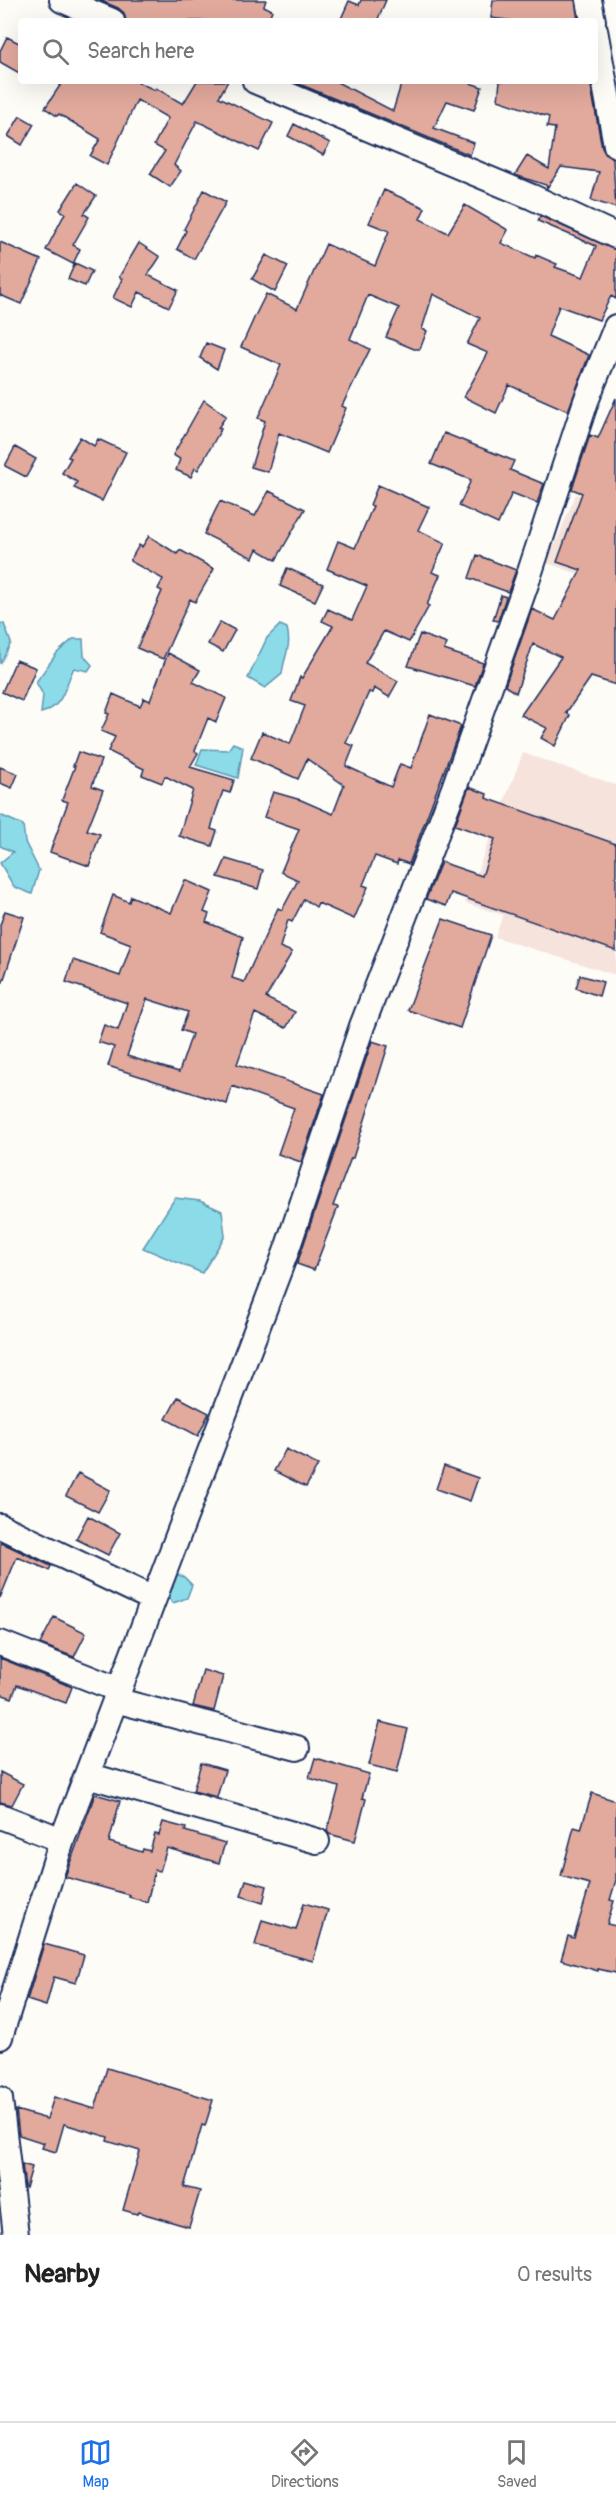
<!DOCTYPE html>
<style>
body{margin:0;font-family:Pangolin,sans-serif;background:#f2f2f2;color:#222}
.list{margin:0;padding:0;list-style:none}
h2{display:flex;justify-content:space-between;align-items:center;height:78px;margin:0;padding:0 24px;font-size:26px}
h2 small{font-size:20px;font-weight:400;color:#767676}
.icon{flex:none;width:33px;height:33px;fill:none;stroke:currentColor;stroke-width:2;stroke-linecap:round;stroke-linejoin:round}
.map{position:relative;flex:none;width:616px;height:2235px;overflow:hidden}
.search{position:absolute;background:#fff;box-shadow:0 6px 24px #0002;left:18px;right:18px;top:18px;height:66px;display:flex;align-items:center;gap:15px;box-sizing:border-box;padding:0 21px;border-radius:6px;color:#767676;font-size:22px}
.sheet{height:186px;background:#fff}
nav{display:flex;justify-content:space-around;align-items:center;box-sizing:border-box;height:84px;border-top:2px solid #e0e0e0;background:#fff;font-size:16px;color:#767676}
nav a{display:grid;justify-items:center;gap:3px}
nav .on{color:#1a73e8}
.map>svg:first-child{display:block}
.built{fill:#f5e3dc}
.water{fill:#8cdbe8;stroke:#5f96b1;stroke-width:1.5}
.building{fill:#e2a99d;stroke:#1b2f5e;stroke-width:1.5;fill-rule:evenodd}
.lines{fill:none;stroke-linecap:round;stroke-linejoin:round}
.minor-casing{stroke:#1b2f5e;stroke-width:28}
.minor{stroke:#fdfcf7;stroke-width:24}
</style>
<div class="map">
<svg width="616" height="2235" viewBox="0 0 616 2235">
<rect width="100%" height="100%" fill="#fdfcf7"/>
<filter id="ink" filterUnits="userSpaceOnUse"><feTurbulence type="fractalNoise" baseFrequency=".0167" numOctaves="2"/><feDisplacementMap in="SourceGraphic" scale="12" xChannelSelector="R" yChannelSelector="G"/><feConvolveMatrix kernelMatrix="1 2 1 2 8 2 1 2 1" color-interpolation-filters="sRGB"/></filter>
<g filter="url(#ink)">
<path class="built" d="M576 494 616 509 557 562 616 583V587L547 563Z
M523 753 616 785V844L506 806 473 901 616 951V975L495 937 503 915 465 903Z"/>
<path class="water" d="M0 623 4 624 11 643 0 664Z
M280 625 287 628C292 648 284 655 282 674L265 688 248 678 267 638Z
M73 639H83L84 656 92 665 88 671 74 668C64 687 64 707 41 713L43 695 36 682 57 653Z
M233 743 243 747 238 778 196 765 202 749 228 750Z
M0 815 23 825 25 842 39 870 32 894 14 887 0 863 13 852 0 846Z
M175 1198 200 1201 222 1211 225 1236 202 1273 143 1248Z
M173 1573 184 1577 192 1585 187 1598 173 1603 164 1592Z"/>
<path class="building" d="M99 0H266L264 6 272 10 268 21H126L124 13 118 8Z
M361 0H386L377 21H340L349 1 359 5Z
M493 0H575L578 21H515L491 18Z
M7 37 21 44V74L0 62V51Z
M63 81H135L155 90 156 88 183 104 197 81H228L219 97 273 123 259 151 197 121 174 165 181 171 170 187 150 174 165 151 154 145 168 118 137 100 107 165 90 156 100 139 59 114 57 116 45 108Z
M292 81H335L393 111 402 81H464L482 87 474 110 447 101 434 128 474 143 470 155Z
M500 81H590L602 148 606 155 613 159 616 208 591 200 599 172 561 167 547 188 546 185 515 175 527 156 549 169 555 128 547 127 549 117 498 100Z
M20 116 34 124 22 145 8 136Z
M294 124 330 143 323 155 288 136Z
M77 183 96 196 84 214 89 217 73 245 80 249 73 264 46 250 65 213 60 210Z
M204 190 226 202 194 259 177 249 186 231 184 229Z
M384 190 425 208 420 219 448 233 465 205 508 230 501 243 535 258 536 255 557 264 555 267 583 277 596 246 538 221 540 216 616 250V299L611 296 599 320 559 306 548 336 589 355 568 411 509 385 496 413 464 397 488 353 467 344 480 318 433 294 422 329 427 331 420 349H414L386 337 399 308 368 295 350 339 370 349 342 406 346 408 327 453 279 433 268 472 251 467 265 421 258 418 281 365 241 347 255 316 266 294 297 309 326 244 375 266 389 231 369 223Z
M0 242 41 260 21 304 0 295Z
M139 243 160 257 148 275 178 290 169 307 139 292 132 307 113 298 122 279 119 277Z
M266 255 288 266 275 292 252 279Z
M75 263 92 271 85 286 68 279Z
M206 343 224 350 217 369 200 358Z
M616 398V685L591 677 566 713 570 715 555 746 541 738 547 728 521 715 561 657 533 644 516 693 505 686 532 609 555 620 581 570 557 562 582 493 572 489 590 435 598 438Z
M204 400 226 416 218 428 221 429 198 470 195 468 191 477 176 470 180 459 173 455Z
M444 433 514 461 510 470 544 484 537 503 512 493 498 524 459 506 471 480 431 464Z
M80 437 94 446 98 439 126 452 102 501 74 488 77 482 62 473 71 458 68 457Z
M15 447 36 459 26 477 5 466Z
M378 485 429 507 418 530 445 543 432 572 440 575 427 605 429 606 409 642 384 631 365 663 398 681 389 697 374 688 372 693 369 692 346 743 354 746 346 766 391 787 400 764 411 768 430 714 461 726 409 864 398 860 397 864 375 856 363 885 368 887 354 919 318 903 316 907 304 899 292 922 288 920 280 947 292 952 266 998 295 1012 286 1028 255 1013 237 1064 324 1094 301 1162 278 1154 294 1108 232 1086 227 1104 108 1066 114 1047 98 1042 104 1025 118 1030 127 1003 66 982 73 960 120 976 131 944 100 932 113 895 129 902 131 896 171 913 185 880 212 892 204 912 209 914 206 922 243 937 232 978 244 982 278 908 282 910 298 880 281 872 299 829 264 817 273 792 301 800 333 814 344 785 307 759 298 779 251 758 262 732 290 744 305 706 291 701 300 677 302 678 333 626 322 621 328 609 352 620 367 586 327 569 338 541 355 548 373 506 370 505ZM147 999 188 1012 181 1030 192 1034 179 1072 127 1056Z
M269 491 305 509 276 560 257 549 253 558 204 534 220 501 255 516Z
M149 536 177 554 180 550 214 569 195 602 190 599 163 659 137 648 162 591 158 589 163 579 130 561 139 545 142 547Z
M477 555 516 570 508 592 469 578Z
M287 568 323 584 315 601 280 586Z
M501 595 506 597 498 621 493 620Z
M220 622 235 630 223 652 208 644Z
M420 634 447 644 444 650 483 663 475 686 408 666Z
M168 653 200 670 193 682 226 698 216 722 208 718 195 751 198 753 190 767 234 780 230 793 223 791 215 814 211 829 217 831 212 846 179 836 193 790 165 776 162 783 142 775 144 769 108 751 115 737 101 731 109 714 106 713 113 694 140 706 144 698 150 701Z
M16 660 36 668 22 701 2 692Z
M78 752 101 760 92 786 103 790 87 830 100 834 89 866 50 852 68 802 62 800 75 766H73Z
M0 767 18 774 12 788 0 783Z
M469 787 487 794 486 798 616 844V951L451 893 446 906 426 899 441 862 482 876 495 839 455 825Z
M226 859 263 870 258 889 218 877Z
M5 911 24 917 3 982H0V925Z
M443 919 491 935 460 1028 408 1010Z
M580 975 603 982 599 996 576 988Z
M372 1041 388 1046 353 1158H351L333 1206 338 1207 314 1270 297 1264Z
M178 1397 209 1413 198 1436 166 1419Z
M286 1449 318 1465 306 1487 274 1471Z
M444 1466 478 1478 470 1501 436 1489Z
M78 1473 110 1490 98 1512 66 1496Z
M88 1516 120 1533 108 1555 76 1539Z
M0 1542 51 1566 49 1570 17 1557 0 1598Z
M54 1617 86 1633 74 1657 40 1644Z
M0 1658 72 1687 66 1703 17 1685 12 1698 0 1694Z
M203 1670 223 1676 214 1711 193 1706Z
M380 1722 408 1729 397 1772 369 1765Z
M315 1758 369 1774 362 1798 366 1799 355 1841 329 1834 327 1831 339 1787 309 1778Z
M201 1763 225 1770 217 1797 193 1791Z
M0 1772 23 1784 12 1805 0 1802Z
M592 1793 616 1801V1880L610 1900 614 1901 607 1924 616 1926V1973L598 1969V1971L561 1960 568 1936 574 1938 590 1884 561 1876 574 1827 581 1829Z
M95 1794 120 1801 109 1842 142 1852 143 1849 150 1851 155 1834 159 1835 163 1822 186 1828 185 1831 225 1843 219 1863 167 1848 160 1871 155 1870 147 1902 129 1897 130 1895 65 1877Z
M246 1880 267 1886 263 1903 241 1896Z
M304 1903 328 1910 313 1961 255 1945 262 1920 296 1930Z
M44 1944 84 1955 76 1983 54 1977 46 2006 27 2000Z
M107 2068 213 2100 205 2126 202 2125 184 2187 200 2191 189 2227 138 2212 137 2214 123 2210 140 2151 107 2141 108 2137 64 2124 56 2152 42 2148 44 2143 19 2135 16 2110 47 2119 54 2097 95 2109Z
M22 2164 32 2167 26 2188 25 2187Z"/>
<g class="lines">
<g class="minor-casing">
<path id="minor" d="M62 0 112 21
M589 0 593 21
M595 30 616 145
M255 81 532 197 616 236
M0 1526 153 1599
M0 1643 119 1690
M115 1700 297 1748
M87 1775 317 1841
M0 1816 62 1840 286 1252 362 1026 454 788 527 581 586 401 616 327
M0 2037 62 1840
M0 2099 16 2235"/>
</g>
<use href="#minor" class="minor"/>
</g>
</g>
</svg>
<div class="search"><svg class="icon" aria-label="search" viewBox="0 0 24 24"><circle cx="10" cy="10" r="6"/><path d="M15 15l6 6"/></svg>Search here</div>
</div>
<section class="sheet">
<h2>Nearby<small>0 results</small></h2>
<ul class="list">
</ul>
</section>
<nav>
<a class="on"><svg class="icon" aria-label="map" viewBox="0 0 24 24"><path d="M3 6l6-2 6 2 6-2v14l-6 2-6-2-6 2zM9 4v14M15 6v14"/></svg>Map</a>
<a><svg class="icon" aria-label="directions" viewBox="0 0 24 24"><path d="M12 3l9 9-9 9-9-9zM9 14v-3h6M13 9l2 2-2 2"/></svg>Directions</a>
<a><svg class="icon" aria-label="saved" viewBox="0 0 24 24"><path d="M7 4h10v16l-5-4-5 4z"/></svg>Saved</a>
</nav>
